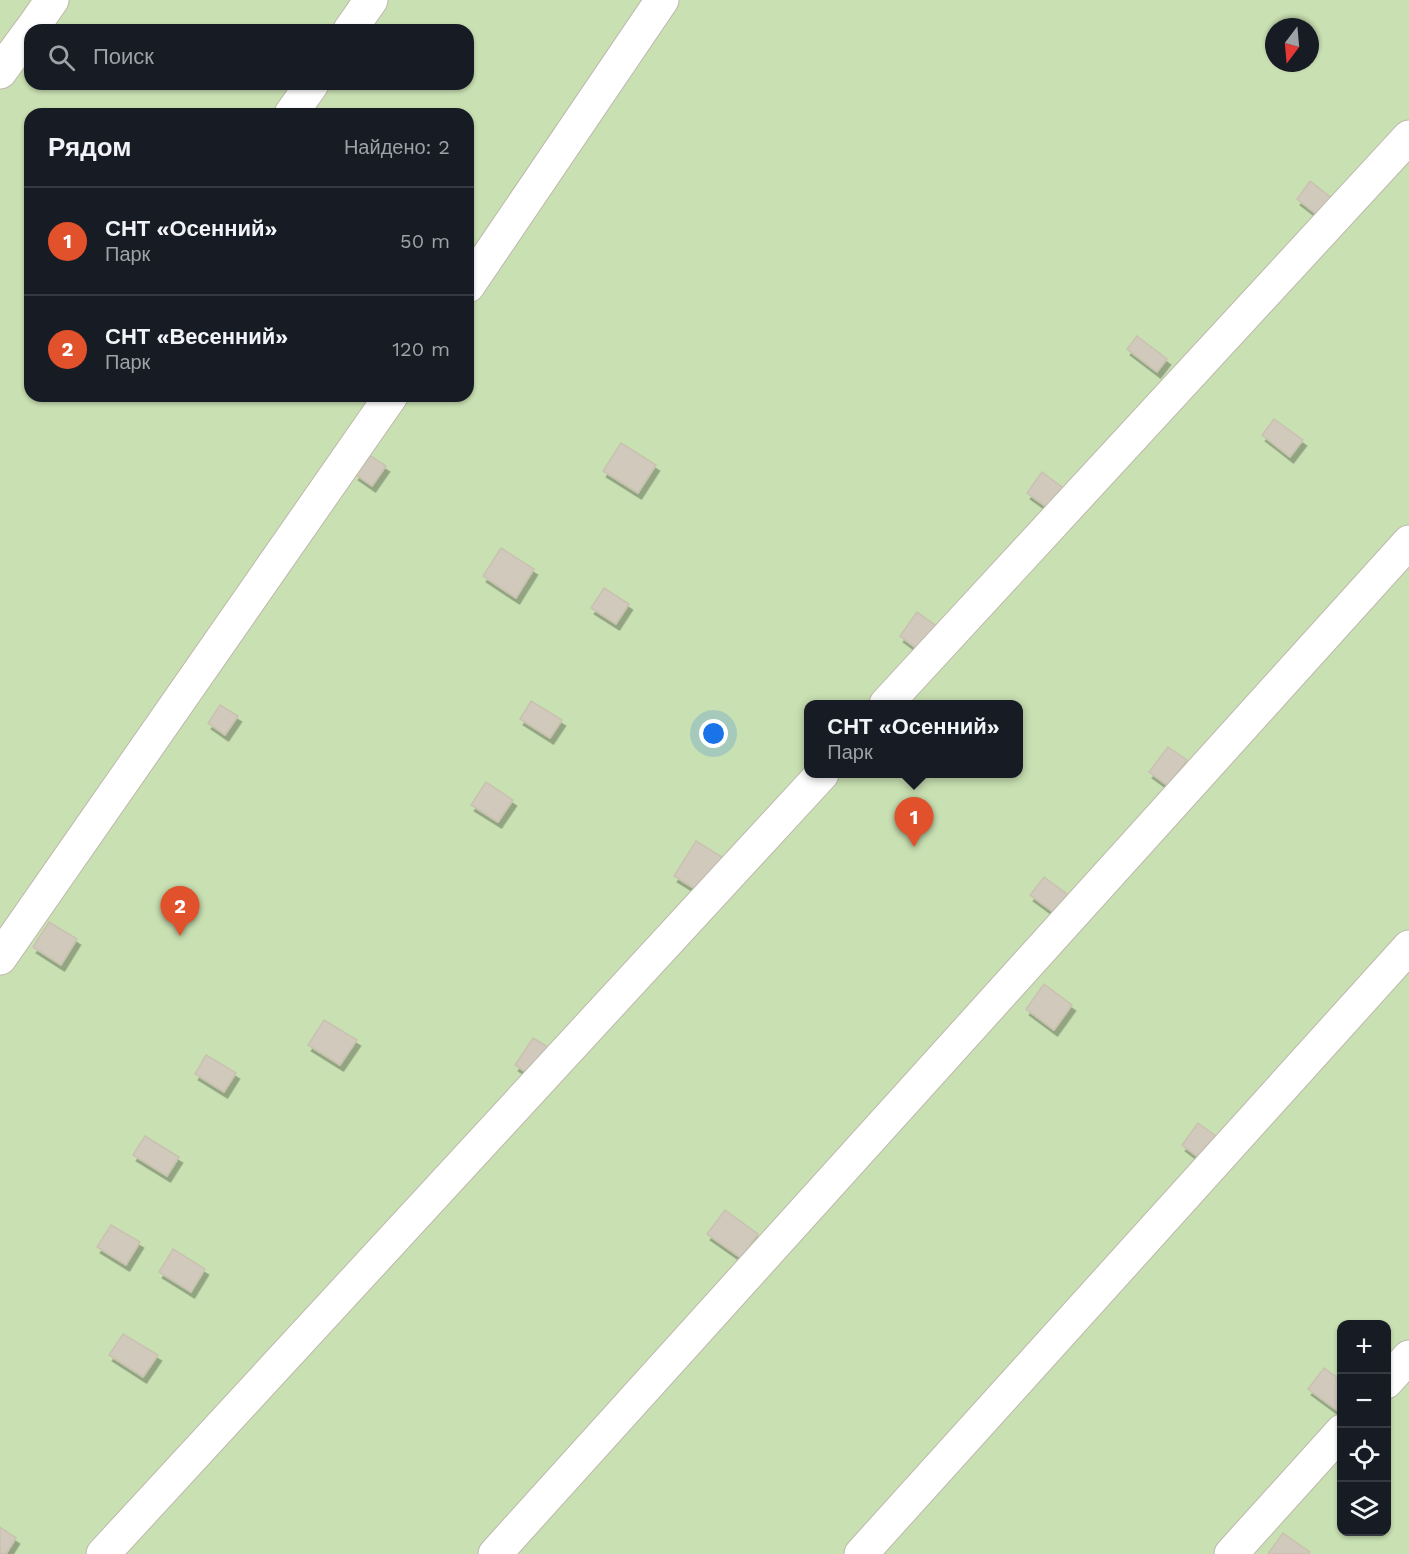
<!DOCTYPE html>
<html lang="ru">
<meta charset="utf-8">
<style>
body{margin:0;font-family:"Work Sans",sans-serif;background:#242831;color:#f1f3f6}
.controls{position:absolute;right:18px;bottom:18px;display:grid;overflow:hidden;border-radius:12px;box-shadow:0 2px 4px #0004}
.controls button{width:54px;height:54px;display:grid;place-items:center;padding:0;border:0;border-bottom:2px solid #363941;background:#171b24;color:#f1f3f6;font:30px sans-serif}
.compass{position:absolute;left:1265px;top:18px;width:54px;height:54px;border-radius:50%;background:#171b24;box-shadow:0 2px 4px #0004;rotate:196deg}
.you{position:absolute;left:714px;top:734px;width:21px;height:21px;margin:-15px;border:4px solid #fff;border-radius:50%;background:#1a73e8;box-shadow:0 0 0 9px #1a73e833}
.badge{display:grid;place-items:center;width:39px;height:39px;border-radius:50%;background:#e1512b;color:#fff;font-size:20px;font-weight:700}
.pin{position:absolute;translate:-50% -50px;filter:drop-shadow(0 2px 3px #0008)}
.pin::after{content:'';position:absolute;top:32px;width:21px;height:18px;background:inherit;clip-path:polygon(0 0,100% 0,50% 100%)}
.popup{position:absolute;left:804px;top:700px;width:219px;height:78px;box-sizing:border-box;display:grid;place-content:center;border-radius:12px;background:#171b24;filter:drop-shadow(0 2px 4px #0005);font-size:20px;white-space:nowrap;color:#9ea1a6}
.popup b{font-size:22px;color:#f1f3f6}
.popup::after{content:'';position:absolute;left:50%;top:100%;margin-left:-12px;border:12px solid transparent;border-top-color:#171b24}
.list{margin:0;padding:0;list-style:none}
h2{display:flex;justify-content:space-between;align-items:center;height:78px;margin:0;padding:0 24px;font-size:26px}
h2 small{font-size:20px;font-weight:400;color:#9ea1a6}
.list li{display:grid;grid-template-columns:39px 1fr auto;gap:18px;align-items:center;box-sizing:border-box;height:108px;padding:0 24px;border-top:2px solid #363941}
.list b{display:block;font-size:22px;white-space:nowrap}
.list p{margin:0;font-size:20px;white-space:nowrap;color:#9ea1a6}
.list em{font-size:20px;font-style:normal;color:#9ea1a6}
.icon{flex:none;width:33px;height:33px;fill:none;stroke:currentColor;stroke-width:2;stroke-linecap:round;stroke-linejoin:round}
.map{position:relative;flex:none;width:1409px;height:1554px;overflow:hidden}
.search{position:absolute;background:#171b24;box-shadow:0 2px 4px #0004;left:24px;top:24px;width:450px;height:66px;display:flex;align-items:center;gap:15px;box-sizing:border-box;padding:0 21px;border-radius:18px;color:#9ea1a6;font-size:22px}
.panel{position:absolute;background:#171b24;box-shadow:0 2px 4px #0004;left:24px;top:108px;width:450px;height:294px;border-radius:18px}
.map>svg:first-child{display:block}
.green{fill:#c9e0b2;fill-rule:evenodd}
.building{fill:#d0c9bc;stroke:#cac2b0;stroke-width:1.5;filter:url(#shadow)}
.lines{fill:none;stroke-linecap:round;stroke-linejoin:round}
.minor-casing{stroke:#bdb8ac;stroke-width:35}
.minor{stroke:#fff;stroke-width:33}
</style>
<div class="map">
<svg width="1409" height="1554" viewBox="0 0 1409 1554">
<defs>
<filter id="shadow"><feDropShadow dx="3.5" dy="6" stdDeviation="0" flood-color="#0004"/></filter>
</defs>
<rect width="100%" height="100%" fill="#f0ede5"/>
<path class="green" d="M0 0H1409V1554H0ZM1274 27H1310V63H1274ZM30 30H468V84H30ZM30 114H468V396H30ZM809 704H1019V774H809ZM1342 1324H1386V1532H1342Z"/>
<path class="building" d="M1310 181 1333 199 1320 217 1297 199Z
M1137 336 1167 359 1157 372 1127 349Z
M1274 419 1303 440 1290 457 1262 435Z
M621 443 656 465 638 493 603 471Z
M368 454 386 466 372 486 355 474Z
M1042 472 1067 491 1052 511 1027 493Z
M501 548 534 569 516 598 483 576Z
M604 588 629 604 616 624 591 608Z
M917 612 942 630 924 654 900 636Z
M531 701 562 720 550 738 520 719Z
M220 705 238 716 225 735 208 723Z
M1168 747 1187 760 1168 786 1149 772Z
M486 782 513 800 498 822 471 805Z
M696 841 725 859 703 894 674 876Z
M1044 877 1071 897 1057 915 1030 895Z
M49 922 77 939 61 965 33 947Z
M1044 984 1072 1005 1054 1030 1026 1009Z
M324 1020 357 1040 340 1065 308 1045Z
M533 1038 553 1050 535 1078 515 1065Z
M206 1055 236 1073 224 1092 195 1074Z
M1198 1123 1224 1142 1207 1164 1182 1145Z
M145 1136 179 1157 167 1176 133 1155Z
M725 1210 758 1234 741 1258 707 1234Z
M111 1225 140 1242 126 1265 97 1247Z
M173 1249 205 1269 191 1292 159 1272Z
M123 1334 158 1355 143 1377 109 1355Z
M1324 1368 1342 1381V1414L1308 1389Z
M0 1527 16 1538 6 1554 0 1553Z
M1283 1533 1310 1552 1308 1554H1268Z"/>
<g class="lines">
<g class="minor-casing">
<path id="minor" d="M31 30 52 0
M350 30 371 0
M0 72 30 31
M291 114 312 84
M468 286 662 0
M886 704 1409 137
M0 958 391 396
M1386 1382 1409 1357
M103 1554 822 774
M495 1554 1409 542
M861 1554 1409 947
M1231 1554 1342 1431"/>
</g>
<use href="#minor" class="minor"/>
</g>
</svg>
<div class="controls">
<button>+</button>
<button>−</button>
<button><svg class="icon" aria-label="locate" viewBox="0 0 24 24"><circle cx="12" cy="12" r="6"/><path d="M12 2v4M12 18v4M2 12h4M18 12h4"/></svg></button>
<button><svg class="icon" aria-label="layers" viewBox="0 0 24 24"><path d="M12 4l9 5-9 5-9-5zM3 14l9 5 9-5"/></svg></button>
</div>
<svg class="compass" viewBox="-18 -18 36 36"><path d="M0-13l5 13h-10z" fill="#e53935"/><path d="M0 13l5-13h-10z" fill="#9ea1a6"/></svg>
<div class="you"></div>
<div class="pin badge" style="left:914px;top:847px">1</div>
<div class="popup"><b>СНТ «Осенний»</b>Парк</div>
<div class="pin badge" style="left:180px;top:936px">2</div>
<div class="search"><svg class="icon" aria-label="search" viewBox="0 0 24 24"><circle cx="10" cy="10" r="6"/><path d="M15 15l6 6"/></svg>Поиск</div>
<section class="panel">
<h2>Рядом<small>Найдено: 2</small></h2>
<ul class="list">
<li><span class="badge">1</span><div><b>СНТ «Осенний»</b><p>Парк</p></div><em>50 m</em></li>
<li><span class="badge">2</span><div><b>СНТ «Весенний»</b><p>Парк</p></div><em>120 m</em></li>
</ul>
</section>
</div>
